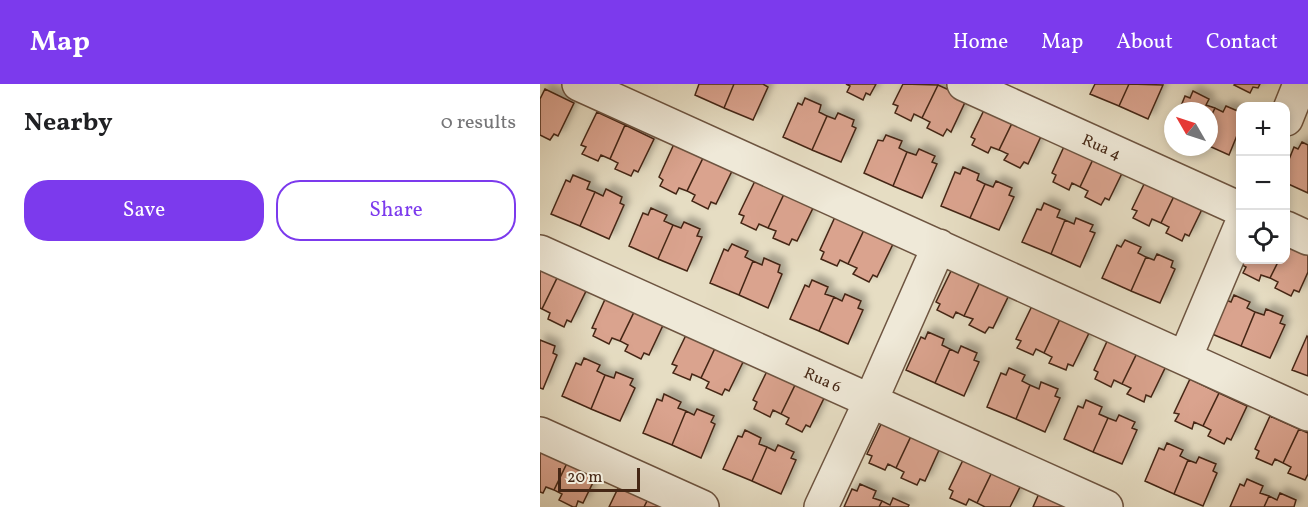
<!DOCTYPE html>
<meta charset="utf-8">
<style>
body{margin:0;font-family:Vollkorn,serif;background:#f6f6f6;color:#202124}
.controls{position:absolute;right:18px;top:18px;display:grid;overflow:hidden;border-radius:12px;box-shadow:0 3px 9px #0003}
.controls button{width:54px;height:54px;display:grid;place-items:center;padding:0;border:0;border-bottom:2px solid #e0e0e0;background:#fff;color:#202124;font:30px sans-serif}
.compass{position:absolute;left:624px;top:18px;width:54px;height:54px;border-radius:50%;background:#fff;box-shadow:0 3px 9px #0003;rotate:309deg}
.scale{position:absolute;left:18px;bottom:15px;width:82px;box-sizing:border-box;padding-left:6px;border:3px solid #452715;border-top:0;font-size:16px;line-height:21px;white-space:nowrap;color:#452715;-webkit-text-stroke:4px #efe9d8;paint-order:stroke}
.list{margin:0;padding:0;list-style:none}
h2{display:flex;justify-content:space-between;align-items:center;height:78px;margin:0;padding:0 24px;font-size:26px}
h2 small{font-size:20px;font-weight:400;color:#757577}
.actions{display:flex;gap:12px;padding:18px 24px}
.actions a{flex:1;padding:14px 0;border:2px solid #7c3aed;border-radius:24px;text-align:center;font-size:21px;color:#7c3aed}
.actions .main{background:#7c3aed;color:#fff}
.icon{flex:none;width:33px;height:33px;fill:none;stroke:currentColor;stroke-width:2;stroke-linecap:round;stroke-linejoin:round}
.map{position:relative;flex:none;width:768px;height:423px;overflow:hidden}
header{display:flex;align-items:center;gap:36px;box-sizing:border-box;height:84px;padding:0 30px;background:#7c3aed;color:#fff}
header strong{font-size:28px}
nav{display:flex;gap:33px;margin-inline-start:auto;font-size:21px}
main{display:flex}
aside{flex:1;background:#fff}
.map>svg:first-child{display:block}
.building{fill:#daa38e;stroke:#452715;stroke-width:1.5;filter:url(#shadow)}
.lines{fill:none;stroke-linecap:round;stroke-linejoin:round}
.street-casing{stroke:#6d5440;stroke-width:36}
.street{stroke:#efe9d8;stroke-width:33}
.labels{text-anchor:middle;stroke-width:6;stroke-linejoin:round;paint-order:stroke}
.street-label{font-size:16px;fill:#452715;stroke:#efe9d8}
</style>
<header>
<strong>Map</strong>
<nav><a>Home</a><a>Map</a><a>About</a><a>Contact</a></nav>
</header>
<main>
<aside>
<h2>Nearby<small>0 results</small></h2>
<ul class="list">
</ul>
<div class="actions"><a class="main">Save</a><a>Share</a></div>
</aside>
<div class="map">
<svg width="768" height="423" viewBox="0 0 768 423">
<defs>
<filter id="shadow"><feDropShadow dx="5.5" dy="-5.5" stdDeviation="3" flood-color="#0004"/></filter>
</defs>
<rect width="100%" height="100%" fill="#e6ddc3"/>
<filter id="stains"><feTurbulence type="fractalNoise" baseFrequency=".00333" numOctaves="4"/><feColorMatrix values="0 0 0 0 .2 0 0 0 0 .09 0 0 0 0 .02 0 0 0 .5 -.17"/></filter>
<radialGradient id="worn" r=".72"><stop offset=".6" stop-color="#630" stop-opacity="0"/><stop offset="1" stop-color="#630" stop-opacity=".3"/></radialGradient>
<path class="building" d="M159 0H194L184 24 155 11Z
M194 0H223L228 3 213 36 184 24Z
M306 0H336L330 11 326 9 323 16 307 8 310 2Z
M363 0 398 1 382 34 374 30 371 37 355 29 358 22 353 20Z
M555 0H589L579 22 550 10Z
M589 0 623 1 608 35 579 22Z
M695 0H720L718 4 713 3 710 9 694 1Z
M398 1 427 14 411 48 407 45 403 52 387 44 390 38 382 34Z
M5 5 34 19 18 52 14 50 10 56 0 51V15Z
M653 7 669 15 666 21 675 24 669 37V27H639L645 12 650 14Z
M265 14 281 21 279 28 287 32 272 66 243 53 258 19 262 21Z
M447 20 475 33 459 66 451 63 448 69 432 61 435 55 431 53Z
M686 22 700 28 699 35 700 36V44L689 71 669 62V37L675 24 683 28Z
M57 28 85 41 70 75 61 71 58 77 42 70 46 63 41 61Z
M298 29 314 36 312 42 316 44 301 78 272 66 287 32 295 35Z
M475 33 504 46 488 80 484 78 480 84 464 76 468 70 459 66Z
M85 41 114 55 98 88 94 86 91 92 75 85 78 79 70 75Z
M346 51 362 57 359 64 367 68 353 102 324 89 338 56 343 57Z
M527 56 556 69 540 103 532 99 529 106 513 98 516 91 512 89Z
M762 58 768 61V109L746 99V83L754 63 758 65Z
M134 60 163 74 147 107 139 104 136 110 120 102 123 96 119 93Z
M379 65 395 72 392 78 397 80 382 114 353 102 367 68 376 71Z
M556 69 585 83 569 116 565 114 561 121 545 113 548 107 540 103Z
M163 74 192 87 176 120 171 118 168 125 152 117 155 111 147 107Z
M423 83 439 90 437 96 445 100 430 134 401 122 415 88 420 90Z
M33 91 50 98 47 105 55 108 40 142 11 130 26 96 30 98Z
M608 92 637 106 621 139 612 135 609 142 593 134 597 127 592 125Z
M215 97 244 110 228 144 219 140 216 146 201 139 204 132 199 130Z
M456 97 472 104 469 111 474 113 459 146 430 134 445 100 453 103Z
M66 105 82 113 80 119 84 121 69 155 40 142 55 108 63 112Z
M637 106 665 119 649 152 645 150 642 157 626 149 629 143 621 139Z
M244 110 273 124 257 157 252 155 249 161 233 154 236 147 228 144Z
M504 119 520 126 517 133 525 136 511 170 482 158 497 125 501 126Z
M111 124 127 131 124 137 133 141 118 175 89 162 103 129 108 131Z
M295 133 324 146 308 180 300 176 297 182 281 175 284 168 280 166Z
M536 134 553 141 550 147 555 149 540 183 511 170 525 136 534 140Z
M144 138 160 145 157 152 162 153 147 187 118 175 133 141 141 144Z
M324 146 353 160 337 193 333 191 329 198 313 190 317 184 308 180Z
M585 156 601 163 598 169 606 173 591 207 562 194 577 161 581 163Z
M192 160 208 167 205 173 213 177 199 211 170 199 184 165 188 167Z
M746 161 768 171V188L759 208 754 206 751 212 735 204 738 198 730 194 739 176H746Z
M617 170 633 177 631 183 635 185 620 219 591 207 606 173 614 176Z
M224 174 240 181 238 188 242 190 228 224 199 211 213 177 222 181Z
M704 176H739L730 194 721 191 719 197 703 189 706 183 702 181Z
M0 183 18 192 2 225 0 224Z
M412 185 440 198 424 232 416 228 413 234 397 226 400 220 396 218Z
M18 192 47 205 31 238 27 236 24 243 8 235 10 229 2 225Z
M272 196 288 203 285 210 294 213 279 247 250 235 265 201 269 203Z
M440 198 469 211 453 244 449 243 445 249 429 241 433 235 424 232Z
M305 210 321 217 318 224 323 226 308 260 279 247 294 213 302 217Z
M67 211 96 224 80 257 72 254 69 260 53 252 56 245 52 244Z
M694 211 710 218 707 224 715 228 701 262 672 250 686 216 691 218Z
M492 222 520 235 504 269 496 265 493 271 477 264 481 257 476 255Z
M96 224 125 237 109 271 104 269 101 275 85 267 88 261 80 257Z
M726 225 743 232 740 239 745 241 730 274 701 262 715 228 724 231Z
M520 235 549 249 533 282 528 280 526 286 509 279 512 273 504 269Z
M148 247 177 260 161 294 152 290 150 296 133 289 137 282 132 280Z
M388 248 404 255 402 261 410 265 395 299 366 286 381 253 385 255Z
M767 252 768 253V292L752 286Z
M569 253 598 267 582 300 574 296 571 303 555 295 558 288 554 286Z
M0 256 15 262 13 269 17 271 3 305 0 304Z
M177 260 205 274 189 307 185 305 182 311 166 304 169 298 161 294Z
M421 262 437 269 434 276 439 278 424 312 395 299 410 265 418 269Z
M598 267 627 280 611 313 606 311 604 318 587 310 591 304 582 300Z
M44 274 60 281 57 287 65 291 51 325 22 312 36 279 41 281Z
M229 283 257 297 241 330 233 326 230 333 214 325 217 318 213 316Z
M469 284 485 291 482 297 490 301 476 335 447 323 461 289 466 291Z
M76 288 93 295 90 301 95 304 80 337 51 325 65 291 74 294Z
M650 295 679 309 663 342 654 338 652 345 635 337 639 330 634 329Z
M257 297 286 310 270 343 266 341 262 348 246 340 249 334 241 330Z
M501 298 518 305 515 312 520 314 505 348 476 335 490 301 499 305Z
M679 309 707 322 691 356 687 354 684 360 668 352 671 346 663 342Z
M124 310 141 318 138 324 146 327 132 361 103 349 117 315 122 317Z
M546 316 562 323 559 330 568 334 553 368 524 355 538 322 543 324Z
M157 325 174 332 171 338 175 340 161 374 132 361 146 327 154 331Z
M579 331 595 338 592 344 597 346 582 380 553 368 568 334 576 337Z
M730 332 759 345 743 379 735 375 732 381 716 374 719 367 715 365Z
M343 336 372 350 356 384 348 380 345 386 329 379 332 372 327 370Z
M759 345 768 349V390L765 396 748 389 751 383 743 379Z
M205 346 221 354 219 360 227 363 212 397 183 385 198 352 202 353Z
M372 350 400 364 385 397 380 395 377 401 361 394 364 388 356 384Z
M627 359 643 366 640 372 648 376 634 410 605 397 619 364 624 366Z
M238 361 254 368 251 374 256 376 241 410 212 397 227 363 235 367Z
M0 362 30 373 14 406 6 403 3 409 0 408Z
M425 372 453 386 437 419 429 415 426 421 410 414 413 407 409 405Z
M30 373 59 386 43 419 38 417 36 423H33L19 416 22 410 14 406Z
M659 373 676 380 673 387 677 389 663 422 634 410 648 376 656 379Z
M453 386 482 399 470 423H445L437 419Z
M707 395 723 402 720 409 729 412 724 423H690L700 400 704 402Z
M82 396 111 409 104 423H69Z
M320 400 336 407 333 414 342 417 339 423H304L312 405 317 407Z
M501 405 528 423H493Z
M111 409 139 423H104Z
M740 409 756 416 754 423H724L729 412 737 416Z
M353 414 369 421 368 423H339L342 417 350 421Z"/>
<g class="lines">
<g class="street-casing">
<path id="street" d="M39 0 768 330
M424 0 700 125
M746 35 760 0
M746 144 768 154
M0 168 566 423
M645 274 700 144
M0 350 162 423
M281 423 331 316 399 162"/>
</g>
<use href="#street" class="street"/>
</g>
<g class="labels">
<g class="street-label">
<text transform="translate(562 62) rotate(24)" y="6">Rua 4</text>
<text transform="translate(283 295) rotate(24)" y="6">Rua 6</text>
</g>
</g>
<rect width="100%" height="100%" filter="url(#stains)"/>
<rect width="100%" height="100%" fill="url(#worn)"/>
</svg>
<div class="controls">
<button>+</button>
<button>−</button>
<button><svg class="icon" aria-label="locate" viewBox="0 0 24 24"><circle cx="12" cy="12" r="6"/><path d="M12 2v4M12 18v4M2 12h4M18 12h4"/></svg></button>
</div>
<svg class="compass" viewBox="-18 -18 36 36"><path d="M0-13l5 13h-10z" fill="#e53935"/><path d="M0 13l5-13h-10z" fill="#757577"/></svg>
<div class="scale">20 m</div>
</div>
</main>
